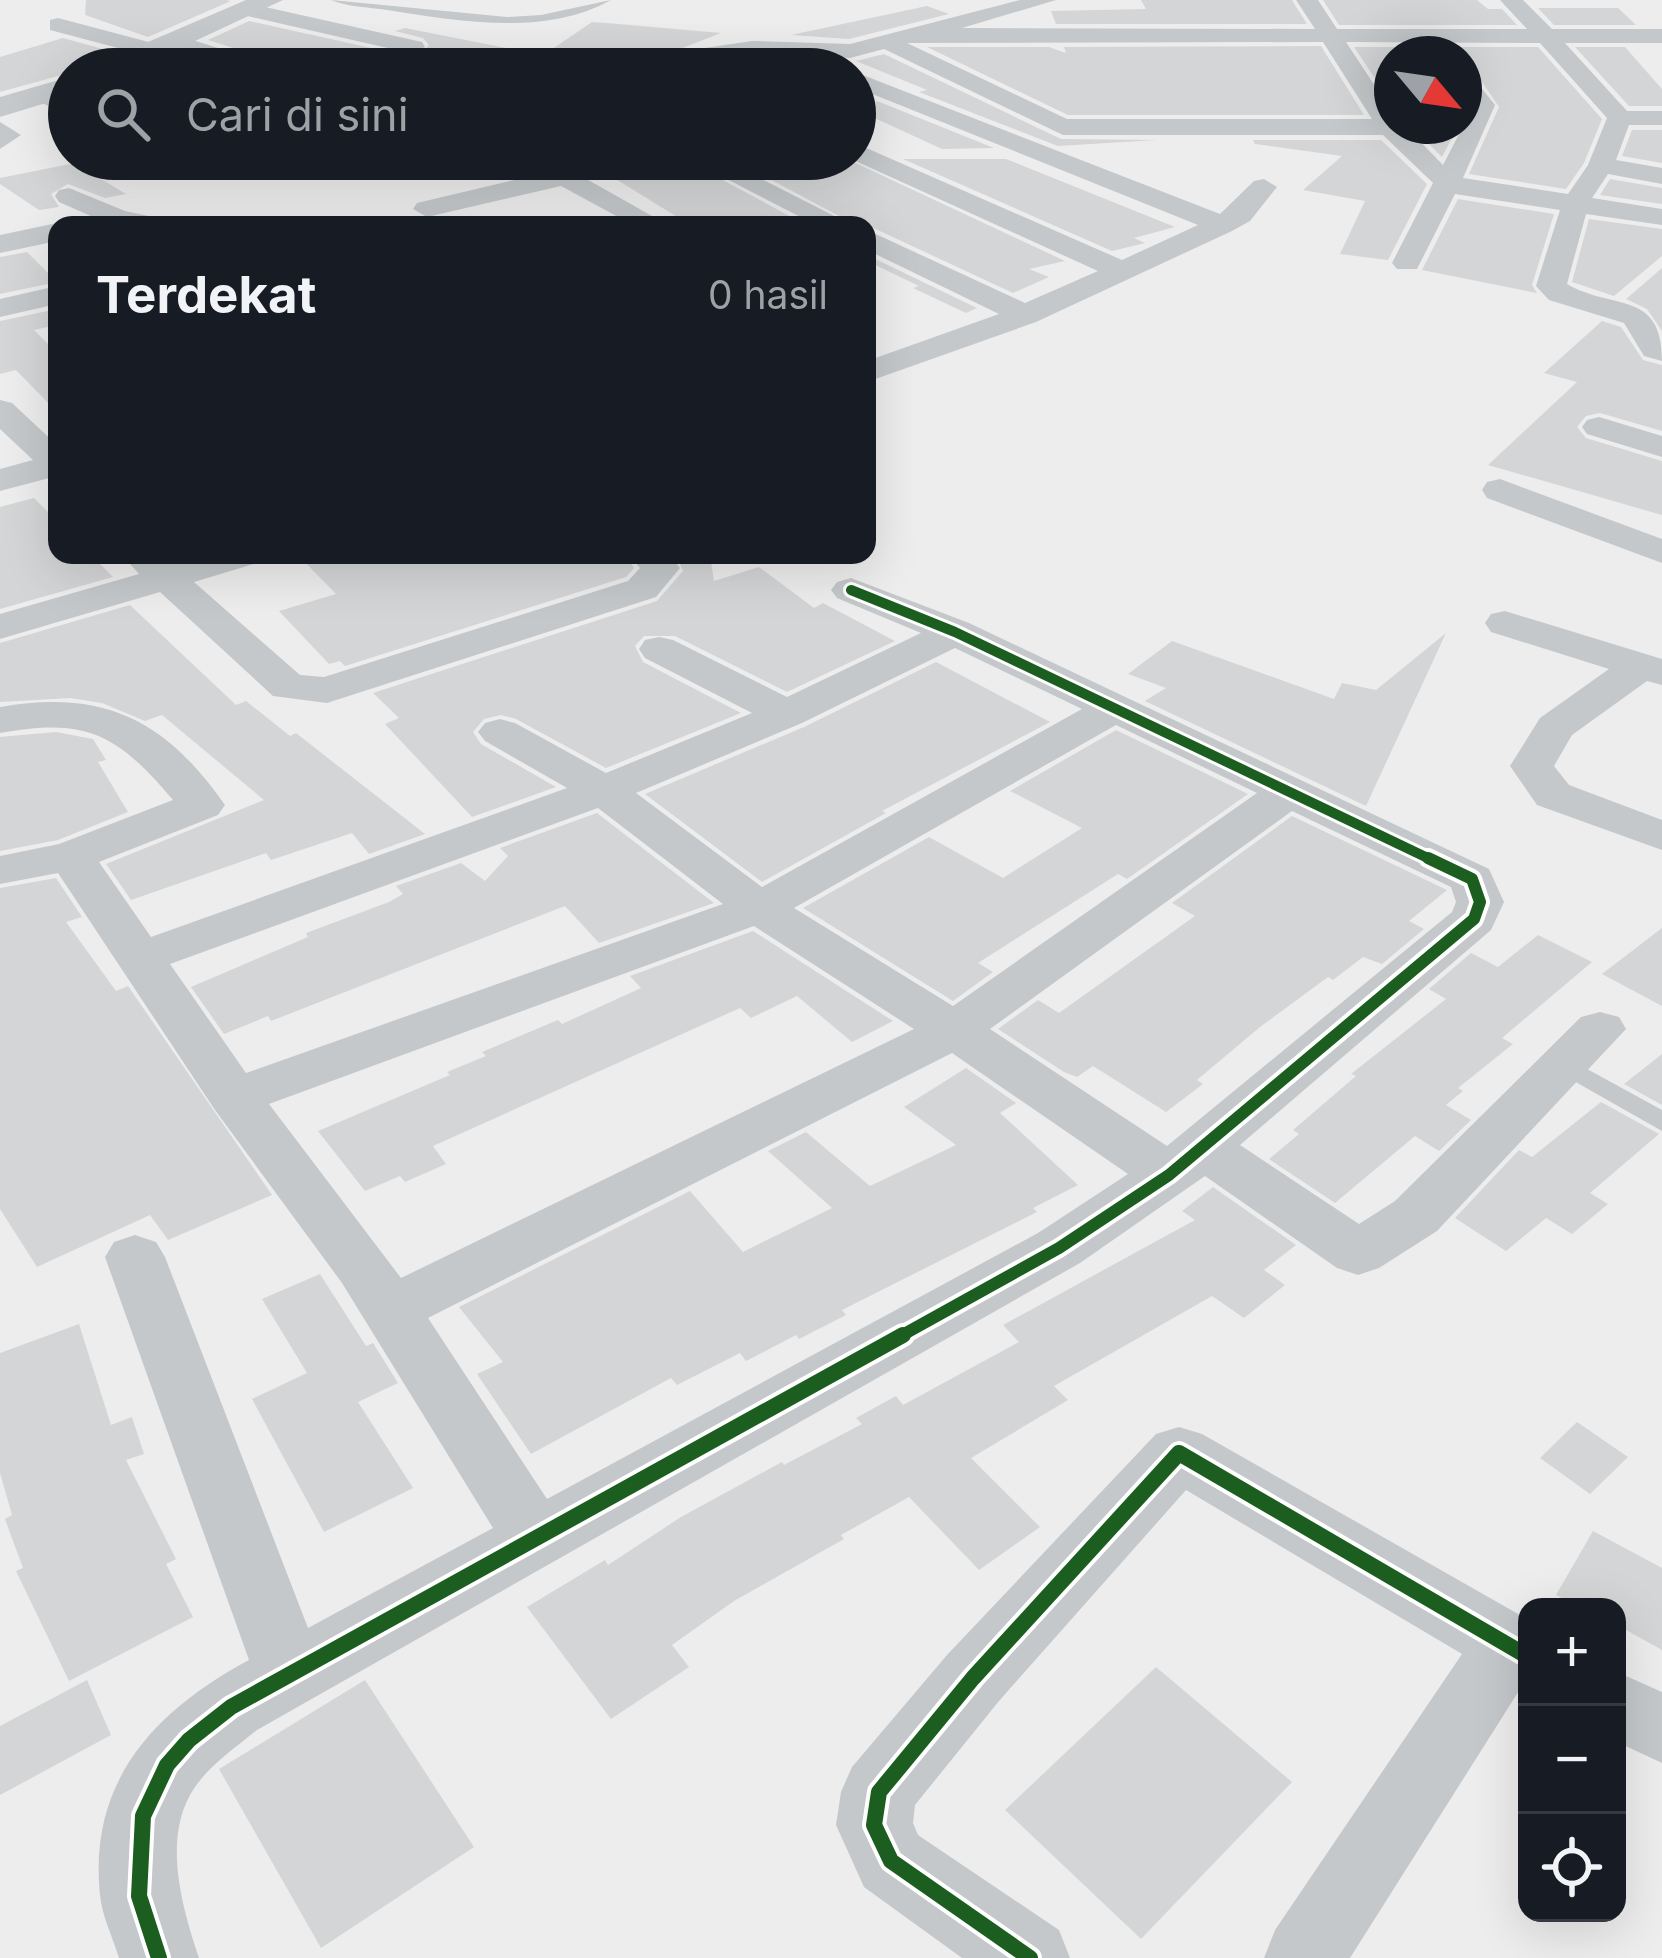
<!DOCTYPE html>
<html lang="id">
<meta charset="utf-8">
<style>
body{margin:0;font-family:Inter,sans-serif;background:#20242c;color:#f1f3f6}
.controls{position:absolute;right:36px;bottom:36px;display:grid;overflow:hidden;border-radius:24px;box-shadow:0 12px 48px #0002}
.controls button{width:108px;height:108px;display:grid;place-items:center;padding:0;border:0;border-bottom:3px solid #363941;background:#171b24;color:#f1f3f6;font:60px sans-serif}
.compass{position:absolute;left:1374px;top:36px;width:108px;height:108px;border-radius:50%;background:#171b24;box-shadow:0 12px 48px #0002;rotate:119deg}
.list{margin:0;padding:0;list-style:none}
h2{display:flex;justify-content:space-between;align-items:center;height:156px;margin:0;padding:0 48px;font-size:51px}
h2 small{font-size:39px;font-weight:400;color:#9ea1a6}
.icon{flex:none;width:66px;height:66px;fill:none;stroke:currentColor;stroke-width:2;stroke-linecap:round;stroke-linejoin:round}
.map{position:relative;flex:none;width:1662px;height:1958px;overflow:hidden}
.search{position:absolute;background:#171b24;box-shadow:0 12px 48px #0002;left:48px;top:48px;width:828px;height:132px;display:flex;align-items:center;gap:30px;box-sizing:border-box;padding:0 42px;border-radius:66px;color:#9ea1a6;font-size:45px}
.panel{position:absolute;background:#171b24;box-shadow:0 12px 48px #0002;left:48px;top:216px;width:828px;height:348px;border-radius:24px}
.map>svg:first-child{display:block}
.building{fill:#d4d5d6}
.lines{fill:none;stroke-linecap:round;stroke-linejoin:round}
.lane{fill:#c4c8ca;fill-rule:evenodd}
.street{fill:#c4c8ca;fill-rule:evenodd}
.secondary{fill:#c5c9cb;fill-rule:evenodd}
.cycleway-far2-casing{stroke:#fff;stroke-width:16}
.cycleway-far1-casing{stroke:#fff;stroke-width:20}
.cycleway-casing{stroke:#fff;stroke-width:24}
.cycleway-far2{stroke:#1b5e20;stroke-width:10}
.cycleway-far1{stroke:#1b5e20;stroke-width:12}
.cycleway{stroke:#1b5e20;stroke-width:16}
</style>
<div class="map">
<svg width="1662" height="1958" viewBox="0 0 1662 1958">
<rect width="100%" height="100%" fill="#eeeded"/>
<path class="building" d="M86 0H225L231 1 148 37 85 15Z
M1141 0H1292L1307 24H1056L1051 11 1146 9Z
M1323 0H1477L1488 9H1502L1517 25H1339Z
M927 6 949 14 849 39 791 35Z
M1538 8H1618L1636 25H1554Z
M249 21 416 58 429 45 423 38 395 31 405 28 516 50 515 69H278L271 60 208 40Z
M592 22 607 23 721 33 649 61 551 53 537 60V69H523Z
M63 38 114 52 97 59 91 69H69V73L0 92V57Z
M1321 46 1364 115H1068L927 47H1049L1066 53 1064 47Z
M1354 47H1538L1602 119 1584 163 1566 189 1469 174 1499 107 1476 73 1464 70V54H1392V104Z
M1575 47H1625L1662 89V106H1629Z
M884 54 1061 139 1157 140 1058 146 919 92 927 90 856 61Z
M877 101 994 148 942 149 855 109Z
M1411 126H1458L1442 157Z
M1632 130H1662V163L1622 156Z
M1253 140H1381L1427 184 1388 260 1340 254 1365 201 1303 190 1342 156 1255 144Z
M665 159H684L806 225H690L603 171Z
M732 159H847L1065 261 1029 269 1049 277 1013 293 867 225H856Z
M903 159H1006L1175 227 1134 238 1145 243 1112 251Z
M75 163 126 194 105 198 68 184 51 194 59 207 39 210 0 184V178Z
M1610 179 1662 188V204L1600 195Z
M1458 199 1554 214 1532 285 1537 293 1422 270Z
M1589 219 1662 229V256L1614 296 1572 282Z
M27 252 57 282 0 294V257Z
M867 255 977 308 966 313 913 288 919 286 867 261Z
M1662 268V331L1647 309 1626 299Z
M57 309V325L34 330 57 353V412L16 370 0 374V321Z
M1602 321 1621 327 1643 360 1662 365V431L1600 413 1586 416 1577 427 1586 438 1662 461V515L1488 465 1577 382 1544 373Z
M34 498 57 521V555H91L113 577 0 609V507Z
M298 555H625L634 568 626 577 345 666 340 661 329 664 279 611 336 594Z
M676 555H710L714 581 759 567 814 608 823 603 895 641 787 692 675 636H644L635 646 643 662 741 713 606 768 516 719 501 715 484 719 473 732 481 744 556 787 472 817 385 724 399 718 373 693 657 601 683 571Z
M130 605 236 705 246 701 290 736 296 733 425 834 369 854 352 833 271 860 266 853 131 900 106 864 264 800 162 715 145 721 102 703 70 698 0 702V643Z
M1446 633 1366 806 1145 701 1166 688 1128 674 1172 641 1334 699 1342 683 1376 690Z
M936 662 1050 722 882 811 886 813 762 882 645 794 804 727Z
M1116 730 1248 794 1127 879 1118 874 978 963 993 972 953 1001 803 908 929 837 1003 878 1082 828 1010 791Z
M56 732 93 739 106 760 98 762 128 812 58 840 0 851V737Z
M597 813 714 903 599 943 565 906 271 1021 268 1016 224 1034 191 987 308 937 306 933 389 902 403 894 396 886 461 863 485 881 508 856 500 848Z
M1292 816 1447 890 1409 921 1424 929 1382 964 1363 957 1333 980 1328 977 1260 1027 1197 1080 1203 1084 1166 1112 1093 1066 1077 1077 1064 1072 998 1029 1038 1000 1059 1013 1195 916 1172 903Z
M56 878 82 917 66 922 116 991 128 986 272 1195 168 1240 150 1215 37 1267 0 1209V888Z
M1662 928V1006L1602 974Z
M753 931 893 1021 852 1042 797 996 751 1018 740 1008 433 1146 446 1164 405 1182 400 1176 365 1191 318 1131 450 1075 447 1072 486 1056 482 1052 558 1020 562 1024 641 988 630 976Z
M1538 935 1592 962 1502 1038 1513 1044 1458 1088 1463 1091 1446 1105 1471 1120 1439 1151 1415 1136 1335 1203 1269 1159 1299 1134 1293 1130 1356 1076 1351 1074 1446 999 1429 989 1471 953 1498 967Z
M1662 1054V1105L1624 1084Z
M966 1068 1016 1103 1000 1113 1078 1185 1033 1208 1037 1212 842 1310 846 1315 799 1339 796 1335 746 1361 740 1353 677 1385 671 1378 531 1454 477 1374 503 1362 459 1307 690 1191 743 1252 832 1208 768 1151 806 1132 870 1186 956 1145 904 1107Z
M1601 1102 1659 1134 1590 1193 1608 1204 1572 1234 1546 1218 1506 1251 1455 1218 1519 1150 1532 1157Z
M1213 1187 1296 1245 1264 1270 1285 1285 1244 1318 1212 1296 1054 1386 1068 1400 971 1458 1040 1527 979 1570 909 1497 841 1535 844 1539 734 1601 672 1645 689 1667 611 1719 527 1607 605 1560 608 1565 681 1517 782 1462 784 1465 862 1424 856 1418 896 1396 903 1405 1019 1342 1003 1325 1195 1220 1182 1211Z
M320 1274 366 1346 373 1343 398 1383 358 1402 413 1488 324 1532 252 1399 307 1373 262 1299Z
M79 1324 111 1425 132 1417 144 1454 126 1460 176 1559 166 1564 193 1617 69 1681 16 1571 23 1568 5 1519 12 1515 0 1473V1353Z
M1577 1422 1628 1457 1590 1494 1540 1458Z
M1593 1531 1662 1568V1650L1617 1625V1607H1579L1556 1595Z
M1156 1667 1292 1782 1141 1939 1005 1810Z
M87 1680 111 1735 0 1795V1726Z
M365 1680 474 1847 321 1948 219 1769Z"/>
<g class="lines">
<path class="lane" d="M331 0 507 17 541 15 611 0C545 37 458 21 387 10 368 7 347 7 331 0Z
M1567 1058 1662 1110V1131L1558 1072 1554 1066Z"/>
<path class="street" d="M1020 0H1056L962 28 1315 29 1296 0H1318L1337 29H1527L1500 0H1523L1552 29H1662V43H1565L1627 111H1662V125H1629L1616 160 1662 168V184L1608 174 1592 198 1662 209V225L1586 214 1567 284C1613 311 1662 289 1662 361L1644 356 1624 323 1549 300 1536 286 1560 210 1455 194 1417 269H1397L1392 263 1433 183 1383 135H1063L884 49 850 58 752 55 680 69H543L539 64 551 57 650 66 691 50 752 41 850 44ZM1323 42 1372 119H1067L907 43ZM1346 42 1540 43 1607 118 1588 165 1568 194 1463 178 1495 105 1472 76 1464 74 1469 115 1443 165 1405 126H1392V112Z
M247 3 422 42 425 47 414 54 239 14V4Z
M58 18 160 45 163 50 152 57 50 30V20Z
M173 34 270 64 274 69H238L165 46 162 41Z
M855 72 1220 214 1254 181 1264 179 1277 187 1250 221 1232 231 1036 322 867 382V361L999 314 867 250V230L1025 303 1098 271 851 159 855 143 1122 260 1198 225 855 87Z
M43 88 69 98V114L34 100V90Z
M0 122 21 135 0 149Z
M518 159H551L668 225H633L561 186 427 217 413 209 417 203 540 174Z
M688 159H722L852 225H816Z
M69 188 125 211 163 219 167 225H111L59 202 55 196 59 190Z
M57 223 63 225H57V241L0 253V235Z
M57 286V304L0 317V299Z
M0 400 12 403 57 445V476L0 491V469L33 460 0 429Z
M1599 417 1662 436V457L1587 434 1582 427 1587 420Z
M1500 479 1662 539V563L1487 498 1482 490 1487 482Z
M122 555H164L173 564 203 555H263L257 563 194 582 300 675 324 677 628 581 640 568 629 555H670L680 568 656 597 327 703 273 696 160 592 0 639V614L139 574Z
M851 578 969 623 1489 869 1504 902 1491 930 1240 1145 1359 1224 1395 1201 1581 1017 1600 1012 1619 1017 1626 1029 1437 1231 1379 1268 1358 1275 1337 1268 1205 1176 1080 1263 257 1730C235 1748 211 1764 195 1787 161 1836 182 1907 199 1958H119C113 1938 102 1916 100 1895 88 1780 156 1710 249 1660L105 1257 114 1242 135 1235 156 1242 165 1257 308 1628 493 1528 342 1283 215 1110 58 873 0 884V856L59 844 173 800C117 734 87 717 0 733V707C103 689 165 719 225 805L218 815 99 862 151 937 567 788 485 741 478 732 485 723 500 719 515 723 606 773 752 713 645 658 639 649 645 640 659 637 673 640 787 697 921 633 837 598 831 590 837 582ZM955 648 1082 709 762 887 636 793 802 723ZM1116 725 1257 793 953 1006 794 908ZM598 808 723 904 246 1073 170 964ZM1292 811 1451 887 1456 902 1452 912 1167 1146 990 1029ZM754 926 914 1029 401 1278 269 1104ZM952 1053 1128 1174 1038 1233 547 1499 428 1318Z
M1505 611 1662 659V685L1647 681 1572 735 1554 766 1569 785 1662 820V850L1537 805 1510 766 1540 718 1609 669 1491 632 1485 623 1491 614Z
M1179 1427 1202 1434 1527 1619V1688L1522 1686 1350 1958H1264L1275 1930 1462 1654 1186 1490 999 1701 915 1805 913 1823 918 1835 1059 1930 1070 1958H962L864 1887 836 1825 841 1792 852 1767 947 1655 1156 1434Z
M1617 1672 1662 1692V1763L1617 1742Z"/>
<path class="secondary" d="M246 0H283L135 69H95L99 63Z
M69 77V96L0 117V97Z"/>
<g class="cycleway-far2-casing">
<path id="cycleway-far2" d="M851 590 955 632 1434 861"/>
</g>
<g class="cycleway-far1-casing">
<path id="cycleway-far1" d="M897 1338 1059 1248 1169 1175 1474 919 1480 902 1472 879 1428 858"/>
</g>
<g class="cycleway-casing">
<path id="cycleway" d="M159 1958 139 1896 143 1816 167 1765 189 1740 231 1707 903 1335
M1030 1958 891 1861 874 1825 879 1792 973 1678 1179 1453 1527 1656"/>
</g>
<use href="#cycleway-far2" class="cycleway-far2"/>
<use href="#cycleway-far1" class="cycleway-far1"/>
<use href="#cycleway" class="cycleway"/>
</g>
</svg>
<div class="controls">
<button>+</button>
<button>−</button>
<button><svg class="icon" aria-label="locate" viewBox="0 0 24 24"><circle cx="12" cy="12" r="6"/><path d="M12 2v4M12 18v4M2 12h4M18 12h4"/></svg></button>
</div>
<svg class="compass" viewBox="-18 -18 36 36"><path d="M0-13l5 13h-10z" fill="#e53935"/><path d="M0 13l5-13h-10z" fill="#9ea1a6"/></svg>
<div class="search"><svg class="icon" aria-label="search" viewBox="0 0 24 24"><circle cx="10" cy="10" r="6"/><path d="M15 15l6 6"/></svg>Cari di sini</div>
<section class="panel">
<h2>Terdekat<small>0 hasil</small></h2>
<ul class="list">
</ul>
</section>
</div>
